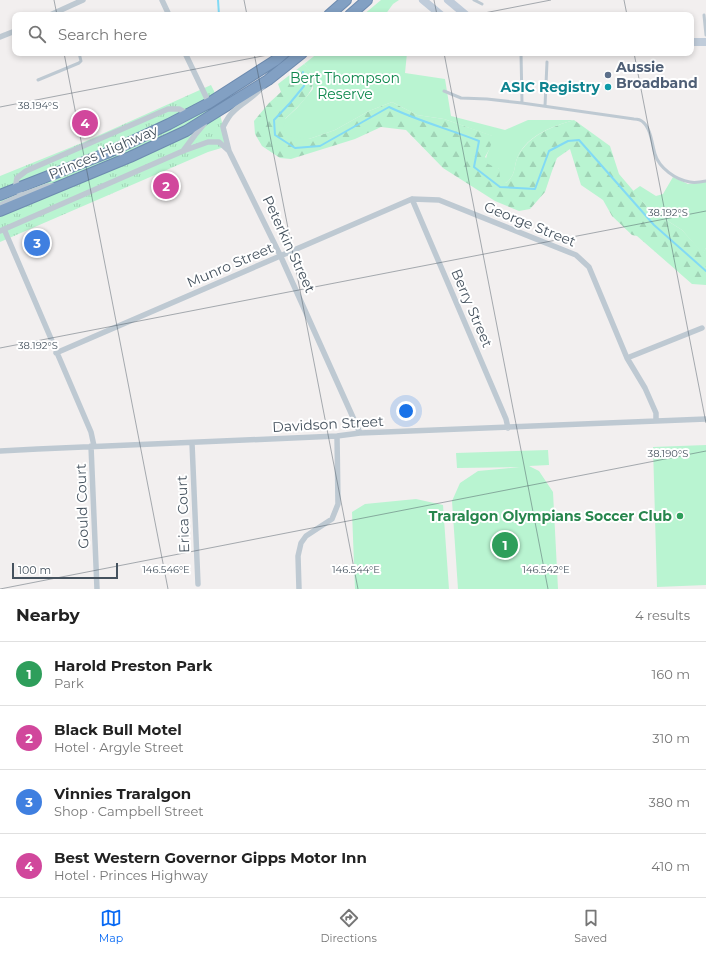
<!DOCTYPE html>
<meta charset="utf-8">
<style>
body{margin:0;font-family:Montserrat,sans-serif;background:#f6f6f6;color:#222}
.scale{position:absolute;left:12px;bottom:10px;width:106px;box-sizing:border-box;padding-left:4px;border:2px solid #45525e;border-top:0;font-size:11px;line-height:14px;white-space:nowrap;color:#45525e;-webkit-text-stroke:3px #fff;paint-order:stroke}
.you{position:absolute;left:406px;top:411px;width:14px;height:14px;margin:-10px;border:3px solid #fff;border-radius:50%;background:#1a73e8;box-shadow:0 0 0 6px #1a73e833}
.badge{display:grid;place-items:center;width:26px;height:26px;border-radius:50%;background:#0769f4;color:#fff;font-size:13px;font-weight:700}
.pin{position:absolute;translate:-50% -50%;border:2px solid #fff;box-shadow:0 1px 4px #0006}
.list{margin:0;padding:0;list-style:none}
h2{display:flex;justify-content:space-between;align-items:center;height:52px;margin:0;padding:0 16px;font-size:17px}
h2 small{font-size:13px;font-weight:400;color:#767676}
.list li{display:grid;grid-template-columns:26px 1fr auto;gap:12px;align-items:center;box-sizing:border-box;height:64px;padding:0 16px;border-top:1px solid #e0e0e0}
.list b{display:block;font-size:15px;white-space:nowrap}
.list p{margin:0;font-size:13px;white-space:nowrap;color:#767676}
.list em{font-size:13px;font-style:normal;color:#767676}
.icon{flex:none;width:22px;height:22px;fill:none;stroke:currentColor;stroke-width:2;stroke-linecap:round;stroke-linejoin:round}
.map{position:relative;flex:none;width:706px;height:589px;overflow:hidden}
.search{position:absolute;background:#fff;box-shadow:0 2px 6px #0003;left:12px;right:12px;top:12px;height:44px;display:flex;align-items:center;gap:10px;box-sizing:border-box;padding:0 14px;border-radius:8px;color:#767676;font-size:15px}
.sheet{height:308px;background:#fff}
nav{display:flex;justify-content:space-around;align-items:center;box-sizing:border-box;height:56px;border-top:1px solid #e0e0e0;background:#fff;font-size:11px;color:#767676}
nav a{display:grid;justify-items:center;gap:2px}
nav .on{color:#0769f4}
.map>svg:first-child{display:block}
.grass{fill:url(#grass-tufts)}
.forest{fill:url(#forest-firs)}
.park{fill:#b9f4d1}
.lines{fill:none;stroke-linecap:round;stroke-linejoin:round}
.stream{stroke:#82daf5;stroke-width:2}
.highway-casing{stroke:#6d8baf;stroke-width:12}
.lane{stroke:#bec9d2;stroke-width:3}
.street{stroke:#bec9d2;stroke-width:5.5}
.secondary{stroke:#c0ccda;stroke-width:8}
.highway{stroke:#82a0c3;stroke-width:10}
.ticks{fill:none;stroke:#45525e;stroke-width:1;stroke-opacity:0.45}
.service-dot{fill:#5c6f8a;stroke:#fff;stroke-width:1.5}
.culture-dot{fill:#0f9aa8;stroke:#fff;stroke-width:1.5}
.leisure-dot{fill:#2e9e5b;stroke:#fff;stroke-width:1.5}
.labels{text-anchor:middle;stroke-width:4;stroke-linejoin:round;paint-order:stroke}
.service-label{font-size:14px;font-weight:bold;fill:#4e5e75;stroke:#fff;text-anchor:start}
.park-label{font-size:14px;fill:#0e884d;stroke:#fff}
.culture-label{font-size:14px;font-weight:bold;fill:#0d838f;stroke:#fff;text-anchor:end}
.street-label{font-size:14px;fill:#45525e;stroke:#fff}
.leisure-label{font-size:14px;font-weight:bold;fill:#27864d;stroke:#fff;text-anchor:end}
.ticks-label{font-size:10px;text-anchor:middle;fill:#45525e;stroke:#fff;stroke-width:4;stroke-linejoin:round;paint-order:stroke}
</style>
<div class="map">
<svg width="706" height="589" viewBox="0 0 706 589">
<defs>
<pattern id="grass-tufts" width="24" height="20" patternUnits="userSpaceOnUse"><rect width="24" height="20" fill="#b9f4d1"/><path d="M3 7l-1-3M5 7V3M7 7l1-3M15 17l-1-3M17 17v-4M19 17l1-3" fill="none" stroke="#a0d3b6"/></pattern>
<pattern id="forest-firs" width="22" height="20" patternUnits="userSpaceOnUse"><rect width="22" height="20" fill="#b9f4d1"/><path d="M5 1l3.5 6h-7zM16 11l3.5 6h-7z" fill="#a0d3b6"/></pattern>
</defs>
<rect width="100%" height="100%" fill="#f2efef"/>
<path class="grass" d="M211 85 214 91 228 146 208 152 0 242V176L84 142Z"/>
<path class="forest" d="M304 64C307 67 311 71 312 75 319 90 295 109 285 119L309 139 335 130 369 111 392 102 417 115 444 119 493 136V143L485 157 499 169 506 183C517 174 513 167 518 156 529 135 553 126 574 120L610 146 619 174 649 209 682 230 703 253 706 248V285L692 284 637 236 632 235 612 216 603 200 581 185 570 149 557 158 552 171 545 192 530 209 519 211 495 201 443 168 406 130 381 127 355 139 291 159 280 158 262 146 255 134 254 121 269 103 281 92 278 84Z"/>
<path class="park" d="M381 0H399L393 4 385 15H363Z
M318 53H407L405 73 445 79 451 116 505 130 528 120H574C553 126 528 135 518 156 513 167 517 174 506 183L500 178 499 169 486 163C485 152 493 148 492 136L444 119 417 115 392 102 369 111 335 130 309 139 292 137 283 130 285 119 297 108 313 89V75L304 64Z
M673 177 688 184 706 181V248L703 254 682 230 649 209 633 191 640 186 656 196 663 194Z
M706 445V585L657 587 653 447Z
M548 450 549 465 529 466 539 471 553 492 558 589H458L452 501 460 483 478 471 520 467 457 468 456 453Z
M416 499 443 505 449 589H355L352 512 365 504Z"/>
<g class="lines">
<path class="stream" d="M218 0 219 15
M303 72 304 86 290 103 274 120 275 135 295 148 320 146 389 107C418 121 449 129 479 141L474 167 500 187 535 189 549 151 568 141 579 140 654 225 706 271"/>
<g class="highway-casing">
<path id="highway" d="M329 15 346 0
M350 15 367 0
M0 195 107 153 169 124 209 103 276 60 284 53
M0 211 130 157 186 131 268 80 302 53"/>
</g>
<path class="lane" d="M474 0 482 4
M704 15 706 35
M521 53 522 103
M38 80 79 63 81 61 79 53
M444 91 461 98 487 99 522 103 634 119C637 119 641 120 643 122 651 129 652 144 655 154 659 168 676 180 690 182 695 183 701 182 706 181
M545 106 547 62"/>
<path class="street" d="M162 0 169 15
M50 15 83 0
M0 37 15 31
M185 53 209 103
M263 86C255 97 243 102 234 111 229 115 226 121 223 127L229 151 281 257 360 433
M183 151 195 135 204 124
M54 186H47L22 195 15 189 17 178 26 171 168 109H179L188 114
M412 199 506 419 508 428
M0 205 22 195
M4 229 91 432 94 446
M0 231 183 151 208 142H219L229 151
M56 353 412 199 439 200 576 255 589 267 627 358 645 388 656 413V421
M627 358 702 328
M192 443 198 584
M91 446 97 589
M0 451C112 445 224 442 337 436L360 433 706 419
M299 589 298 556 301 543 306 536 332 519 338 504 337 436"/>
<path class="secondary" d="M423 0 441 15
M448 0 466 15
M691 42H706"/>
<use href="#highway" class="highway"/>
</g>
<path class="ticks" d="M54 0 57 15M244 0 247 15M434 0 437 15M624 0 627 15M474 15 551 0M64 53 168 589M254 53 358 589M444 53 548 589M634 53 706 423M0 107 278 53M0 348 706 211M0 589 706 451"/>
<circle class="service-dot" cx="608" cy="75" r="4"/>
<circle class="culture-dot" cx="608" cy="87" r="4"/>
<circle class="leisure-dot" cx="680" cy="516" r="4"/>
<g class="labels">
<g class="service-label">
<text x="616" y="72">Aussie<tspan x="616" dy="16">Broadband</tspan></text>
</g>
<g class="park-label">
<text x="345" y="83">Bert Thompson<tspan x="345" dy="16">Reserve</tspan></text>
</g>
<g class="culture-label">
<text x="600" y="92">ASIC Registry</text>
</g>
<g class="street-label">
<text transform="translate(103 152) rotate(-23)" y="5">Princes Highway</text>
<text transform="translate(530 224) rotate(22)" y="5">George Street</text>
<text transform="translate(289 244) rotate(65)" y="5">Peterkin Street</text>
<text transform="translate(230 265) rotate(-23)" y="5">Munro Street</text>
<text transform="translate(472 308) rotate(67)" y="5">Berry Street</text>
<text transform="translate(328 424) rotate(-3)" y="5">Davidson Street</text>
<text transform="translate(82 506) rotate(-92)" y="5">Gould Court</text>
<text transform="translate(183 514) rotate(-92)" y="5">Erica Court</text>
</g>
<g class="leisure-label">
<text x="672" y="521">Traralgon Olympians Soccer Club</text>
</g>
</g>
<g class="ticks-label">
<text x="38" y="109">38.194°S</text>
<text x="668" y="216">38.192°S</text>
<text x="38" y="349">38.192°S</text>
<text x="668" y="457">38.190°S</text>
<text x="166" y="573">146.546°E</text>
<text x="356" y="573">146.544°E</text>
<text x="546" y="573">146.542°E</text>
</g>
</svg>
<div class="scale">100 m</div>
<div class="you"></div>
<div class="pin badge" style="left:505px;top:545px;background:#2e9e5b">1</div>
<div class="pin badge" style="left:166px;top:186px;background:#d1479c">2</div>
<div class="pin badge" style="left:37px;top:243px;background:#3f7fe0">3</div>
<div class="pin badge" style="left:85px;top:123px;background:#d1479c">4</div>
<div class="search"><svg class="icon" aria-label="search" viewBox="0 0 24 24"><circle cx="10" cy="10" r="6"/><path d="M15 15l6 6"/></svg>Search here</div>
</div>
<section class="sheet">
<h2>Nearby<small>4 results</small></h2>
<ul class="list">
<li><span class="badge" style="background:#2e9e5b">1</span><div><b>Harold Preston Park</b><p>Park</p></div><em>160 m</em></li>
<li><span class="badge" style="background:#d1479c">2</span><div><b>Black Bull Motel</b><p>Hotel · Argyle Street</p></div><em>310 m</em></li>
<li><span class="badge" style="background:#3f7fe0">3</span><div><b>Vinnies Traralgon</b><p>Shop · Campbell Street</p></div><em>380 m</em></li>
<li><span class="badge" style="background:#d1479c">4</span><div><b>Best Western Governor Gipps Motor Inn</b><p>Hotel · Princes Highway</p></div><em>410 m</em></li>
</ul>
</section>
<nav>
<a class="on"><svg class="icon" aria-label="map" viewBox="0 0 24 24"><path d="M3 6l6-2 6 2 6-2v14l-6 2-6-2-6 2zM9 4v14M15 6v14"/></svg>Map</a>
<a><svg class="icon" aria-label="directions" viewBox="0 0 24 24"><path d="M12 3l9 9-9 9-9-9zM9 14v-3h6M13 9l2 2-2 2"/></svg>Directions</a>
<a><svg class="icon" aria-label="saved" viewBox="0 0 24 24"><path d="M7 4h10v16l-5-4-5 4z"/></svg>Saved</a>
</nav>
